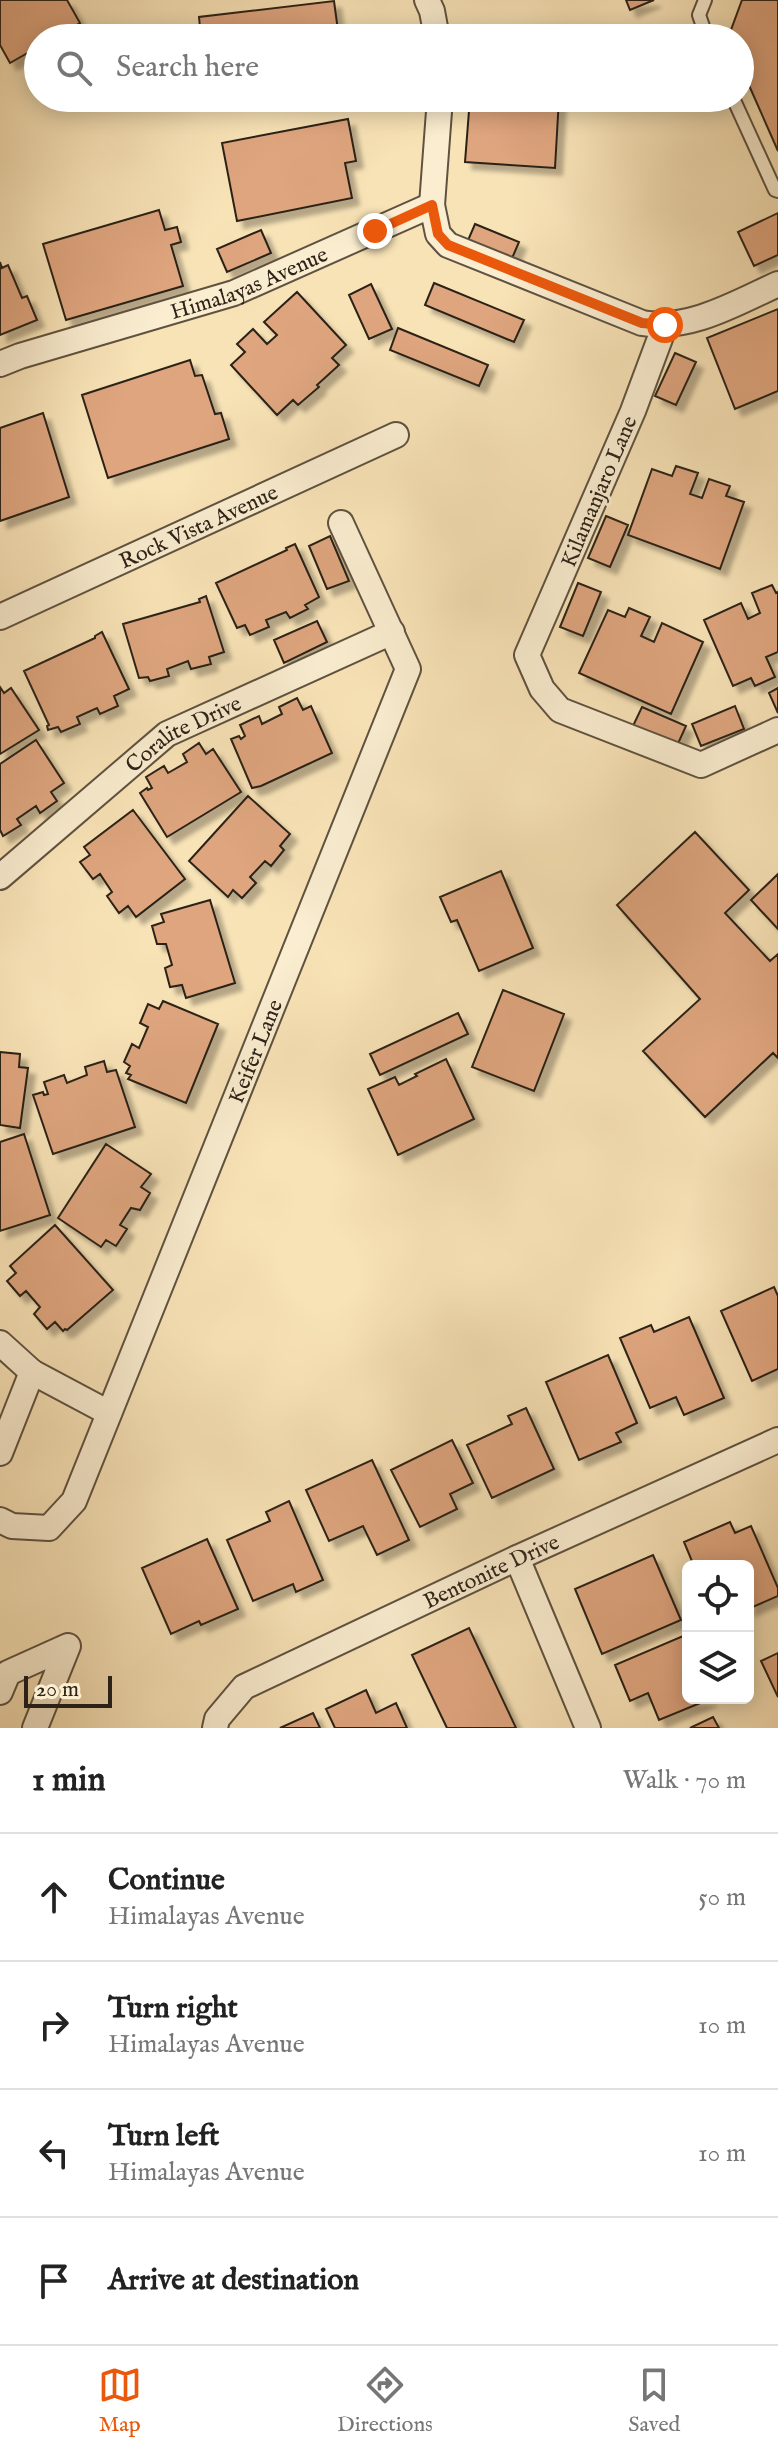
<!DOCTYPE html>
<meta charset="utf-8">
<style>
body{margin:0;font-family:"IM FELL English",serif;background:#f2f2f2;color:#222}
.controls{position:absolute;right:24px;bottom:24px;display:grid;overflow:hidden;border-radius:12px;box-shadow:0 4px 20px #0003}
.controls button{width:72px;height:72px;display:grid;place-items:center;padding:0;border:0;border-bottom:2px solid #e0e0e0;background:#fff;color:#222;font:40px sans-serif}
.scale{position:absolute;left:24px;bottom:20px;width:88px;box-sizing:border-box;padding-left:8px;border:4px solid #2c2218;border-top:0;font-size:22px;line-height:28px;white-space:nowrap;color:#2c2218;-webkit-text-stroke:6px #faedd0;paint-order:stroke}
.stop{position:absolute;width:24px;height:24px;margin:-18px;border:6px solid #ea580c;border-radius:50%;background:#fff}
.stop.end{background:#ea580c;border-color:#fff;box-shadow:0 2px 8px #0008}
.list{margin:0;padding:0;list-style:none}
h2{display:flex;justify-content:space-between;align-items:center;height:104px;margin:0;padding:0 32px;font-size:34px}
h2 small{font-size:26px;font-weight:400;color:#767676}
.list li{display:grid;grid-template-columns:52px 1fr auto;gap:24px;align-items:center;box-sizing:border-box;height:128px;padding:0 32px;border-top:2px solid #e0e0e0}
.list b{display:block;font-size:30px;white-space:nowrap}
.list p{margin:0;font-size:26px;white-space:nowrap;color:#767676}
.list em{font-size:26px;font-style:normal;color:#767676}
.icon{flex:none;width:44px;height:44px;fill:none;stroke:currentColor;stroke-width:2;stroke-linecap:round;stroke-linejoin:round}
.map{position:relative;flex:none;width:778px;height:1728px;overflow:hidden}
.search{position:absolute;background:#fff;box-shadow:0 4px 20px #0003;left:24px;right:24px;top:24px;height:88px;display:flex;align-items:center;gap:20px;box-sizing:border-box;padding:0 28px;border-radius:44px;color:#767676;font-size:30px}
.sheet{height:616px;background:#fff}
nav{display:flex;justify-content:space-around;align-items:center;box-sizing:border-box;height:112px;border-top:2px solid #e0e0e0;background:#fff;font-size:22px;color:#767676}
nav a{display:grid;justify-items:center;gap:4px}
nav .on{color:#ea580c}
.map>svg:first-child{display:block}
.building{fill:#dea57e;stroke:#2c2218;stroke-width:2;filter:url(#shadow)}
.lines{fill:none;stroke-linecap:round;stroke-linejoin:round}
.lane-casing{stroke:#5f5240;stroke-width:16}
.street-casing{stroke:#5f5240;stroke-width:28}
.lane{stroke:#faedd0;stroke-width:12}
.street{stroke:#faedd0;stroke-width:24}
.route{stroke:#ea580c;stroke-width:10}
.labels{text-anchor:middle;stroke-width:6;stroke-linejoin:round;paint-order:stroke}
.street-label{font-size:22px;fill:#2c2218;stroke:#faedd0}
</style>
<div class="map">
<svg width="778" height="1728" viewBox="0 0 778 1728">
<defs>
<filter id="shadow"><feDropShadow dx="7" dy="7" stdDeviation="2" flood-color="#0004"/></filter>
</defs>
<rect width="100%" height="100%" fill="#f8e3b7"/>
<filter id="stains"><feTurbulence type="fractalNoise" baseFrequency=".0025" numOctaves="4"/><feColorMatrix values="0 0 0 0 .2 0 0 0 0 .09 0 0 0 0 .02 0 0 0 .5 -.17"/></filter>
<radialGradient id="worn" r=".72"><stop offset=".6" stop-color="#630" stop-opacity="0"/><stop offset="1" stop-color="#630" stop-opacity=".3"/></radialGradient>
<path class="building" d="M0 0H67L80 23 53 38H38V47L10 63 0 45Z
M626 0H654L630 10Z
M742 0H778V151L740 65V38H728Z
M334 1 339 38H201L199 17Z
M470 98H559L555 168 465 162Z
M348 119 356 161 345 163 352 198 237 221 222 143Z
M159 210 165 230 177 227 181 242 171 245 183 286 66 320 43 244Z
M778 213V255L754 266 738 232Z
M475 224 519 242 510 263 466 245Z
M261 230 271 253 227 272 217 249Z
M0 262 2 268 8 265 22 298 27 296 37 320 0 335Z
M434 283 524 320 514 342 425 305Z
M371 284 392 329 369 339 349 295Z
M297 292 346 345 332 358 339 365 317 385 319 387 298 405 293 400 277 415 231 365 245 352 237 344 253 329 267 344 277 335 264 322Z
M778 309V391L735 409 707 338Z
M398 328 488 365 479 386 390 350Z
M675 353 696 362 676 405 655 396Z
M190 360 195 376 202 375 215 414 221 413 229 439 108 478 82 395Z
M43 413 69 497 0 521V428Z
M676 466 698 473 690 494 702 498 709 479 730 486 726 496 744 502 720 569 628 535 652 469 672 476Z
M606 516 628 525 610 567 588 558Z
M330 536 349 581 327 589 309 546Z
M295 544 319 597 305 605 308 609 290 618 286 612 266 620 269 627 250 635 245 625 237 628 216 583 287 550 286 548Z
M578 583 601 592 583 636 560 627Z
M772 585 776 593 778 592V652L766 657 775 677 755 686 751 678 733 686 704 620 741 603 748 619 760 613 752 593Z
M206 596 224 652 209 657 211 664 191 669 188 661 167 669 169 676 150 681 148 677 139 678 123 624 200 602 199 599Z
M629 608 650 617 641 636 654 642 662 623 703 642 671 714 579 673 608 610 625 617Z
M317 621 327 642 284 663 274 640Z
M102 632 129 689 114 696 118 706 100 714 97 708 77 717 80 724 61 732 58 727 48 730 47 726 49 725 24 671 95 638V636Z
M0 687 4 693 11 688 39 730 0 754Z
M778 688V713L769 693Z
M297 698 303 710 311 706 332 753 261 786 252 788 231 739 239 736 241 739 245 736 240 725 259 716 262 724 282 714 279 707Z
M735 706 744 729 701 746 692 724Z
M642 707 686 726 676 748 632 728Z
M36 740 64 783 51 792 57 801 40 813 36 806 17 819 21 825 3 836 0 830V764Z
M199 743 206 754 213 749 241 792 167 837 140 793 147 788 148 790 152 788 146 777 164 766 168 773 187 762 183 754Z
M248 796 290 834 280 846 284 850 271 866 265 861 250 877 256 883 242 898 233 890 228 897 189 861Z
M133 810 185 879 136 917 128 906 119 913 107 896 112 892 100 874 93 879 80 862 90 855 84 847Z
M695 832 749 890 725 913 770 961 778 954V1058L773 1053 705 1117 643 1051 700 999 617 905Z
M501 871 533 948 479 971 457 920 451 922 440 897Z
M778 874V929L751 900Z
M210 900 235 983 186 998 182 985 170 987 165 968 172 965 166 944H157L152 926 164 922 161 914Z
M503 990 564 1014 534 1091 472 1067Z
M163 1001 218 1024 186 1103 128 1079 131 1075 126 1073 130 1066 124 1062 132 1044 139 1048 148 1027 140 1023 148 1004 159 1009Z
M458 1013 468 1034 380 1075 370 1054Z
M0 1052 20 1054 19 1067 28 1068 20 1128 0 1125Z
M446 1059 474 1119 398 1155 368 1089 395 1077 399 1085 417 1076 415 1074Z
M104 1061 107 1072 116 1070 135 1127 53 1154 33 1095 43 1092 44 1095 48 1094 44 1082 64 1075 67 1083 87 1075 85 1067Z
M24 1134 50 1215 0 1231V1142Z
M106 1144 151 1174 141 1187 150 1193 140 1210 131 1208 120 1225 127 1229 116 1246 106 1240 101 1247 58 1218Z
M55 1225 113 1290 67 1330 65 1329 63 1331 55 1322 47 1329 34 1314 40 1307 26 1291 20 1296 7 1281 16 1273 10 1266Z
M774 1287 778 1296V1369L752 1381 721 1311Z
M689 1317 724 1398 684 1415 676 1397 650 1408 620 1338 651 1325 654 1332Z
M608 1355 637 1423 616 1433 621 1442 579 1460 546 1382Z
M526 1408 554 1469 492 1498 467 1445 512 1424 508 1416Z
M452 1440 473 1483 450 1494 457 1509 420 1527 391 1470Z
M372 1460 409 1540 377 1555 363 1526 329 1541 306 1490Z
M289 1501 323 1580 296 1592 293 1584 253 1601 227 1540 270 1521 266 1512Z
M730 1522 735 1533 751 1526 778 1588V1596L748 1609V1566H694L684 1542Z
M207 1539 238 1609 201 1625 199 1621 171 1634 142 1568Z
M653 1555 681 1620 602 1654 575 1589Z
M469 1628 516 1728H447L412 1655Z
M683 1636 688 1648V1698L710 1699 659 1720 648 1693 630 1701 615 1665Z
M778 1653V1697L761 1661Z
M366 1690 376 1713 396 1703 407 1728H335L326 1709Z
M313 1713 320 1728H280Z
M713 1717 719 1728H690Z"/>
<g class="lines">
<g class="lane-casing">
<path id="lane" d="M705 0 699 15 707 38
M733 98 775 190 778 191"/>
</g>
<g class="street-casing">
<g id="street">
<path d="M427 0 432 11 437 38"/>
<path d="M432 205 440 98"/>
<path d="M665 325 633 411 527 655 542 689 560 710 701 765 778 730"/>
<path id="s1" d="M0 364 20 356 234 293 432 205 438 234 448 245 642 323C690 331 736 303 778 284"/>
<path id="s2" d="M0 617 396 435"/>
<path id="s3" d="M0 877 167 734 392 632"/>
<path d="M0 1343 32 1372 109 1413"/>
<path d="M0 1453 32 1372"/>
<path id="s4" d="M0 1520 12 1526 49 1528 74 1501 408 669 341 523"/>
<path d="M517 1558 588 1728"/>
<path d="M0 1692 8 1673 68 1646 35 1728"/>
<path id="s5" d="M215 1728 217 1719 244 1687 517 1558 778 1440"/>
</g>
</g>
<use href="#lane" class="lane"/>
<use href="#street" class="street"/>
</g>
<g class="lines">
<path class="route" d="M375 231 432 205 438 234 448 245 642 323 665 325"/>
</g>
<g class="labels">
<g class="street-label">
<text dy="8" stroke="none"><textPath href="#s1" startOffset="262">Himalayas Avenue</textPath></text>
<text transform="translate(598 491) rotate(-67)" y="8">Kilamanjaro Lane</text>
<text dy="8" stroke="none"><textPath href="#s2" startOffset="218">Rock Vista Avenue</textPath></text>
<text dy="8" stroke="none"><textPath href="#s3" startOffset="234">Coralite Drive</textPath></text>
<text dy="8" stroke="none"><textPath href="#s4" startOffset="572">Keifer Lane</textPath></text>
<text dy="8" stroke="none"><textPath href="#s5" startOffset="324">Bentonite Drive</textPath></text>
</g>
</g>
<rect width="100%" height="100%" filter="url(#stains)"/>
<rect width="100%" height="100%" fill="url(#worn)"/>
</svg>
<div class="controls">
<button><svg class="icon" aria-label="locate" viewBox="0 0 24 24"><circle cx="12" cy="12" r="6"/><path d="M12 2v4M12 18v4M2 12h4M18 12h4"/></svg></button>
<button><svg class="icon" aria-label="layers" viewBox="0 0 24 24"><path d="M12 4l9 5-9 5-9-5zM3 14l9 5 9-5"/></svg></button>
</div>
<div class="scale">20 m</div>
<div class="stop" style="left:665px;top:325px"></div>
<div class="stop end" style="left:375px;top:231px"></div>
<div class="search"><svg class="icon" aria-label="search" viewBox="0 0 24 24"><circle cx="10" cy="10" r="6"/><path d="M15 15l6 6"/></svg>Search here</div>
</div>
<section class="sheet">
<h2>1 min<small>Walk · 70 m</small></h2>
<ul class="list">
<li><svg class="icon" aria-label="ahead" viewBox="0 0 24 24"><path d="M12 20V5M6 11l6-6 6 6"/></svg><div><b>Continue</b><p>Himalayas Avenue</p></div><em>50 m</em></li>
<li><svg class="icon" aria-label="right" viewBox="0 0 24 24"><path d="M7 20v-9h11M14 6l5 5-5 5"/></svg><div><b>Turn right</b><p>Himalayas Avenue</p></div><em>10 m</em></li>
<li><svg class="icon" aria-label="left" viewBox="0 0 24 24"><path d="M17 20v-9H6M10 6l-5 5 5 5"/></svg><div><b>Turn left</b><p>Himalayas Avenue</p></div><em>10 m</em></li>
<li><svg class="icon" aria-label="arrive" viewBox="0 0 24 24"><path d="M6 21V4h12l-3 4 3 4H6"/></svg><div><b>Arrive at destination</b></div></li>
</ul>
</section>
<nav>
<a class="on"><svg class="icon" aria-label="map" viewBox="0 0 24 24"><path d="M3 6l6-2 6 2 6-2v14l-6 2-6-2-6 2zM9 4v14M15 6v14"/></svg>Map</a>
<a><svg class="icon" aria-label="directions" viewBox="0 0 24 24"><path d="M12 3l9 9-9 9-9-9zM9 14v-3h6M13 9l2 2-2 2"/></svg>Directions</a>
<a><svg class="icon" aria-label="saved" viewBox="0 0 24 24"><path d="M7 4h10v16l-5-4-5 4z"/></svg>Saved</a>
</nav>
